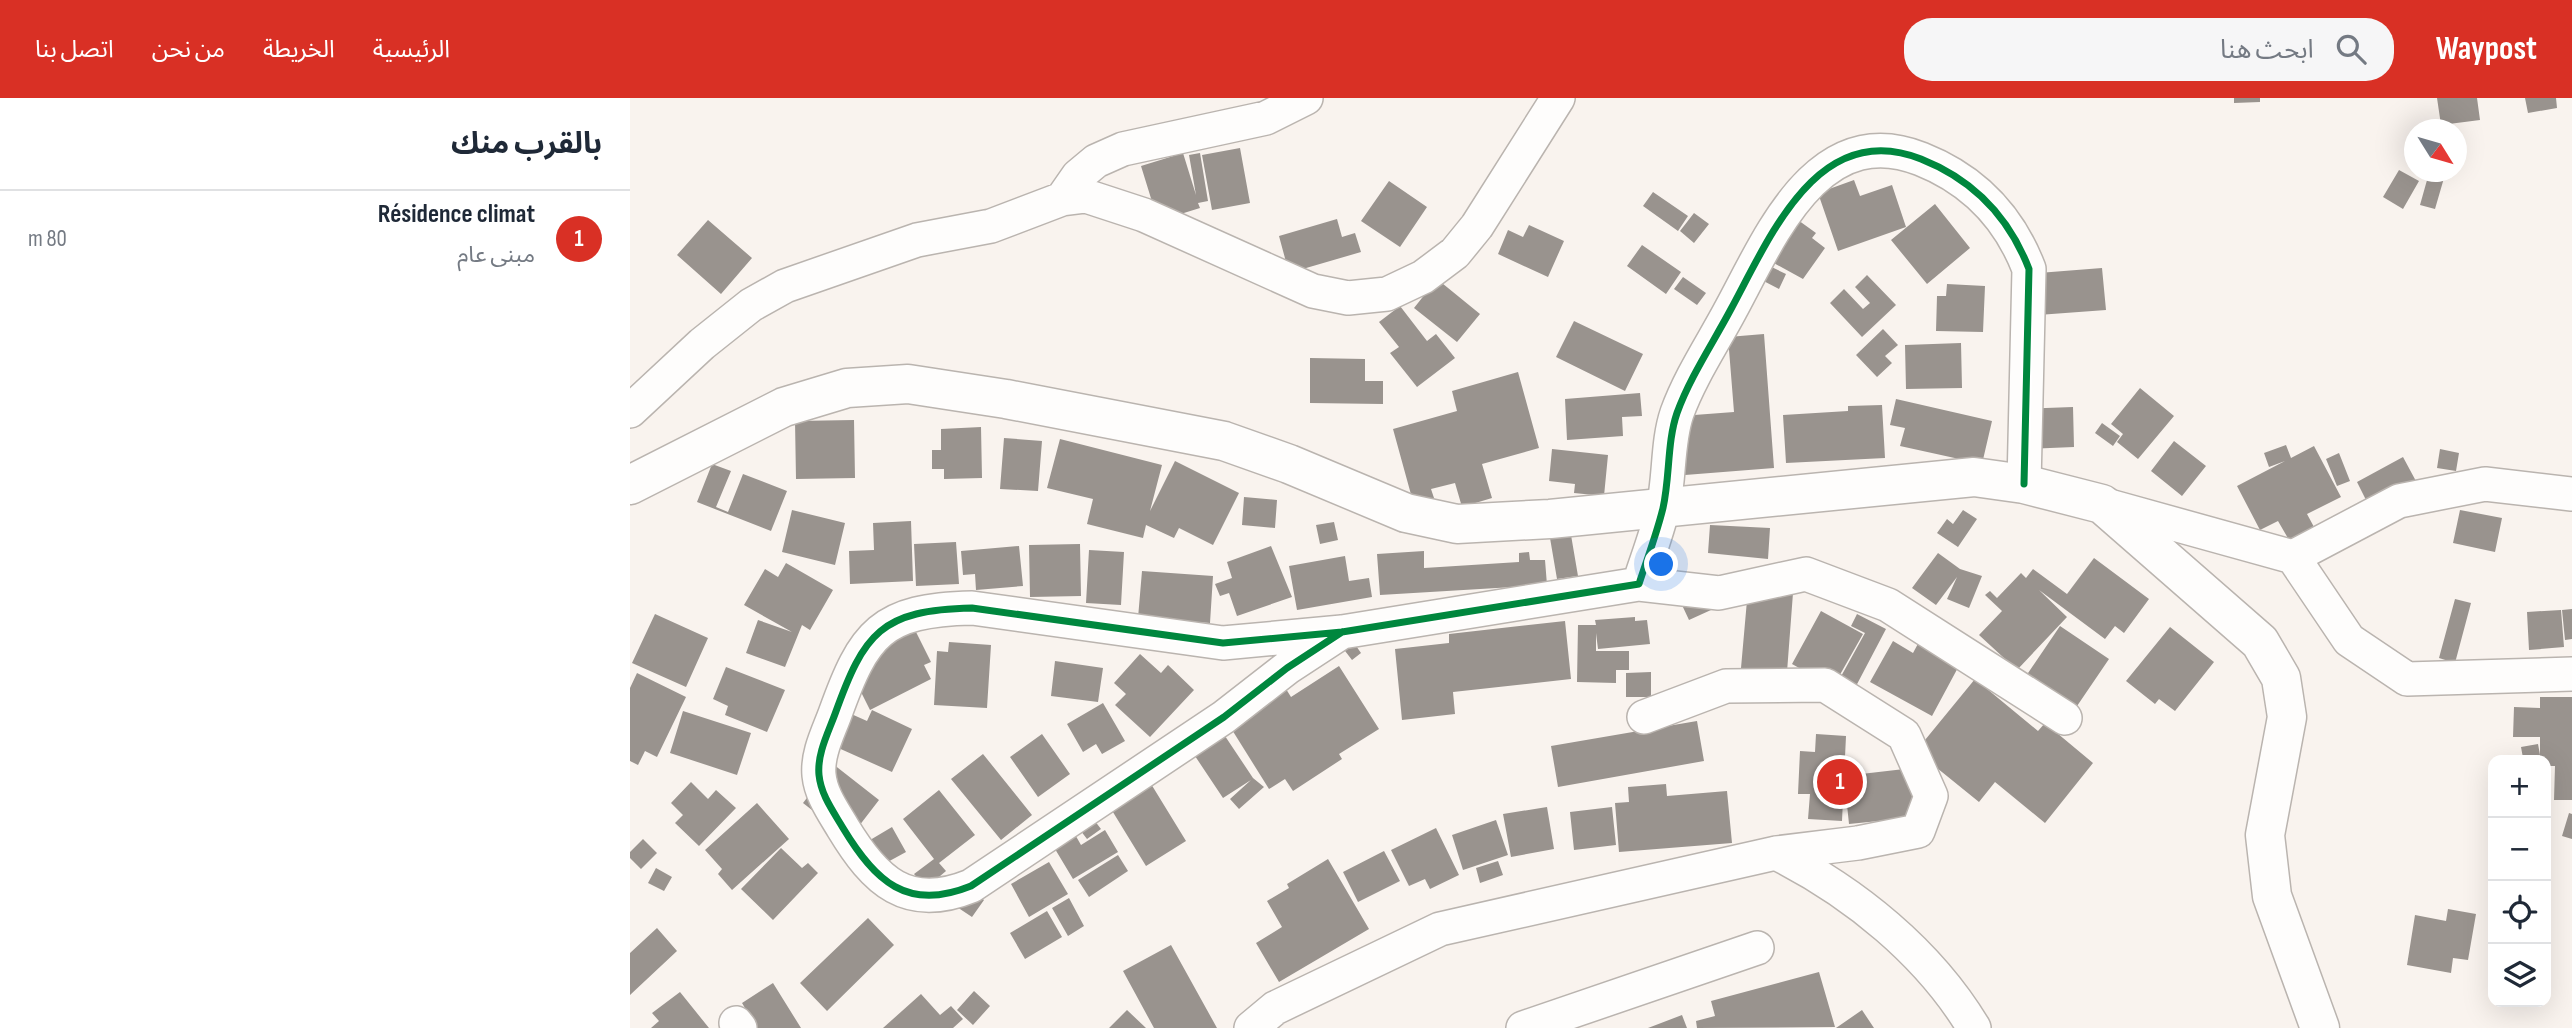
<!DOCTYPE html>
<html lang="ar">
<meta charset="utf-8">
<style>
body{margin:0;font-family:"Sofia Sans Condensed","Noto Sans Arabic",sans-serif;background:#f6f6f7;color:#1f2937;direction:rtl}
.controls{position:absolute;right:21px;bottom:21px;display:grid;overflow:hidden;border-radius:14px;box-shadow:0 7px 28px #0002}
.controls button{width:63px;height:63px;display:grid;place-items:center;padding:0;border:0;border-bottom:2px solid #e0e1e3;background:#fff;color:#1f2937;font:35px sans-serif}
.compass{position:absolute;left:1774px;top:21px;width:63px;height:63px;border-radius:50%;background:#fff;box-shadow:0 7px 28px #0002;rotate:127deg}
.you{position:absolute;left:1032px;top:467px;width:24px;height:24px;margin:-18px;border:5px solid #fff;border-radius:50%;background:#1a73e8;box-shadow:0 0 0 10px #1a73e833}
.badge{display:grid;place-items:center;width:46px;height:46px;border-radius:50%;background:#d93025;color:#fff;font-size:23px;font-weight:700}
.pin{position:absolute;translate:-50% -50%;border:4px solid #fff;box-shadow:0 2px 7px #0006}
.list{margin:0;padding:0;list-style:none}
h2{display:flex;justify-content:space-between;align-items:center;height:91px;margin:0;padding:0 28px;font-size:30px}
h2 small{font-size:23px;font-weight:400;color:#747a83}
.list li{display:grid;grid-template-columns:46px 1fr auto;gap:21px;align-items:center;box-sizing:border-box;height:98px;padding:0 28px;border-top:2px solid #e0e1e3}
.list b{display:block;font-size:26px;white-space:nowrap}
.list p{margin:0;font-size:23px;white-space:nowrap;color:#747a83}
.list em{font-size:23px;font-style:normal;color:#747a83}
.icon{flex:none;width:38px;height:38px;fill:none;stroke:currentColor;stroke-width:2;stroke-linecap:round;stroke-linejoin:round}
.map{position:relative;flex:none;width:1942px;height:930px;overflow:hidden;direction:ltr}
header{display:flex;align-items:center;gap:42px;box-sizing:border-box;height:98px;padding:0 35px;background:#d93025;color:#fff}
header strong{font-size:33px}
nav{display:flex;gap:38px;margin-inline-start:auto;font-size:24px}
.search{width:490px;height:63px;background:#f6f6f7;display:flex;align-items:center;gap:18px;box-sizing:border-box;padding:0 24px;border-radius:28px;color:#747a83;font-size:26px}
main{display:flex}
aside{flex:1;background:#fff}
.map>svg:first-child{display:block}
.building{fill:#99938e}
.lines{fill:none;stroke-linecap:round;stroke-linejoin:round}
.minor-casing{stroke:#bab4af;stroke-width:36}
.major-casing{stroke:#bab4af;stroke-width:41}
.minor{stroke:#fefdfc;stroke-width:33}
.major{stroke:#fefdfc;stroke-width:38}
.cycleway-casing{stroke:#fff;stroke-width:11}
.cycleway{stroke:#00873e;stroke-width:7}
</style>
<header>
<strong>Waypost</strong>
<div class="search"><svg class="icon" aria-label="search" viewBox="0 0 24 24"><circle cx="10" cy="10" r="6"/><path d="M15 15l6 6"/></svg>ابحث هنا</div>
<nav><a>الرئيسية</a><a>الخريطة</a><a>من نحن</a><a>اتصل بنا</a></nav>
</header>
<main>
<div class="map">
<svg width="1942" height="930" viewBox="0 0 1942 930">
<rect width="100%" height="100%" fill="#f9f3ee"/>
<path class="building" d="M1604 0H1630V4L1604 5Z
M1807 0H1847L1850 22 1811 27Z
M1895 0H1926L1927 10 1898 15Z
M610 50 620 105 582 112 572 57Z
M553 55 566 97 559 57 570 55 578 103 568 105 570 110 528 123 511 68Z
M1769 72 1789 83 1773 111 1753 99Z
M1799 75 1814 80 1805 111 1790 107Z
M1224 82 1230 98 1262 87 1276 129 1208 153 1188 95Z
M759 83 797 109 770 149 731 123Z
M1023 94 1058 118 1048 133 1013 108Z
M1305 106 1340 150 1297 186 1261 142Z
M1154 112 1186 135 1182 140 1195 150 1173 181 1142 164Z
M1064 115 1079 126 1064 145 1050 133Z
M707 121 712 139 725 135 731 154 659 175 649 138Z
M78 122 122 160 91 196 47 157Z
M899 127 934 143 918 179 868 156 878 132 893 139Z
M1012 147 1051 174 1036 196 997 168Z
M1129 163 1156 176 1149 191 1122 177Z
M1472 170 1476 212 1408 217 1383 177Z
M1237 177 1266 207 1232 239 1200 205 1214 191 1233 211 1240 205 1225 189Z
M1053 179 1076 195 1067 207 1044 191Z
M807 181 850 216 827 244 784 210Z
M1317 186 1355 188 1353 234 1306 233 1307 198H1316Z
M770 208 797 243 806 236 825 260 787 289 760 255 769 249 749 224Z
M944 223 1013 256 995 293 926 259Z
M1253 231 1268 247 1255 258 1262 265 1247 279 1226 257Z
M1134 236 1144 370 1055 377 1051 318 1104 314 1098 239Z
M1331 245 1332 290 1276 291 1275 247Z
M680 260 735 261V283H753V306L680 305Z
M888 274 909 350 852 366 862 400 832 409 825 385 801 391 806 406 785 411 763 331 827 313 822 293Z
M1510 290 1544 318 1508 361 1487 344 1493 336 1481 326Z
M1010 295 1012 318 992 319 993 338 937 342 935 301Z
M1266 301 1362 323 1352 366 1270 348 1275 330 1260 327Z
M1252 307 1255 360 1156 365 1153 317 1218 313V308Z
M1443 309 1444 349 1394 351 1392 311Z
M224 322 225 380 166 381 165 323Z
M1472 325 1490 338 1483 348 1465 335Z
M351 329 352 380 314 381V371H302V352H311V331Z
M374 340 412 343 408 393 370 391Z
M430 341 532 367 520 413 545 363 609 395 583 447 549 430 544 440 516 427 513 440 457 426 463 401 417 390Z
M1544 343 1576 368 1552 398 1521 373Z
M1656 347 1661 360 1684 348 1711 399 1677 416 1684 429 1659 442 1648 423 1630 432 1607 388 1655 363 1639 369 1634 355Z
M922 351 978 357 974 398 944 395 945 386 919 383Z
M1810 351 1829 355 1826 373 1807 370Z
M1709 355 1720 383 1707 388 1696 361Z
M1773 359 1787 385 1740 410 1727 384Z
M82 366 101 373 86 409 98 414 113 376 157 393 141 433 67 404Z
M614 399 647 402 645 430 612 427Z
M162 412 215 425 205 467 152 454Z
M1333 412 1347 421 1328 449 1307 435 1317 421 1323 426Z
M1830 412 1872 420 1865 454 1823 445Z
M281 423 283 483 220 486 219 453 244 452 243 425Z
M704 424 708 442 690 446 686 427Z
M1080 427 1140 430 1138 461 1078 455Z
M941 437 948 478 927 481 920 440Z
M326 444 329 486 286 488 284 446Z
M450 446 451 498 400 499 399 447Z
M389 448 393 488 346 492 345 476 333 477 331 453Z
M641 448 662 499 607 518 599 495 590 498 585 486 602 480 597 464Z
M459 452 494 454 491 507 456 505Z
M794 453V470L889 464V455L899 454 900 462H915L917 487 750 497 747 456Z
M1308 455 1330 471 1352 478 1339 510 1317 501 1327 479 1306 507 1282 490Z
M715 458 719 483 739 480 742 499 667 512 659 468Z
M1464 460 1519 501 1494 535 1485 528 1475 541 1409 492 1437 519 1387 572 1349 537 1372 513 1355 497 1360 493 1367 500 1391 475 1396 480 1403 471 1437 496Z
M156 465 203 492 180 532 172 527 155 569 116 555 128 522 162 534 114 507 135 471 148 479Z
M512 473 583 478 580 525 508 520Z
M1118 491 1163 495 1157 574 1111 570Z
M1825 501 1841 505 1825 565 1809 560Z
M1052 507H1092L1059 522Z
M1942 511V541L1935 542 1932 512Z
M1931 512 1934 549 1899 552 1897 514Z
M1191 513 1233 536 1203 589 1162 566Z
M25 516 78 540 56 589 2 565Z
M1227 516 1256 531 1225 590 1209 582 1235 535 1221 528Z
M1005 519V523L1017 522 1020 546 968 551 966 535V553H999V572H986V585L947 584 948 527H966L965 522Z
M935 523 941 581 823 594 825 616 772 622 765 551 819 545V536Z
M1430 528 1479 561 1445 611 1396 578Z
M1540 529 1584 564 1545 613 1529 601 1525 606 1496 583Z
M285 532 301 564 294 567 301 581 240 612 217 566Z
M722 542 731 555 722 562 712 549Z
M1290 542 1331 564 1302 618 1240 584 1263 543 1283 555Z
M319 544 361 547 357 610 304 607 307 553 318 554Z
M510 556 531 575 538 567 564 592 520 639 485 607 496 596 484 585Z
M425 563 473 570 468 604 421 598Z
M709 568 749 631 709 656 712 661 663 693 655 681 639 691 599 627 656 591 661 599Z
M96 569 155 592 137 634 95 617 98 608 83 601Z
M1021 574V599H996V575Z
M7 575 56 599 27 659 15 653 8 667 0 663V590Z
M1345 581 1408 633 1415 625 1463 665 1415 725 1365 684 1349 704 1286 653Z
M1910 599H1942V702H1924L1925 668H1916V662H1910V639H1883L1884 609 1910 610Z
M473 605 495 643 472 656 466 646 453 654 437 626Z
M210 611 237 623 242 612 282 631 262 674 195 644Z
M53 613 121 635 107 677 40 655Z
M1067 623 1074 663 928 689 921 648Z
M412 636 440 676 408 699 380 659Z
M1186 636 1216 638 1212 723 1178 721 1180 696H1168L1170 653 1185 654Z
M595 638 623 680 634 689 609 711 600 701 621 682 593 700 565 658Z
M1908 646 1910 657 1893 660 1891 649Z
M353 656 402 717 371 742 321 681Z
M203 666 249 702 219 741 173 705Z
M1283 670 1288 719 1219 726 1214 678Z
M518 681 556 743 516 768 478 706Z
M61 684 78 701 86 692 106 710 69 748 45 725 53 717 41 705Z
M1036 686 1037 698 1097 693 1102 745 989 754 985 705 999 704 998 689Z
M309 692 345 737 309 765 316 773 296 790 284 776 304 761 273 721Z
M127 705 159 741 102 792 88 776 92 771 75 752Z
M917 709 924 751 881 759 873 716Z
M982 709 986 747 944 752 940 714Z
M1939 715 1942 716V741L1932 738Z
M461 718 471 731 457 741 447 728Z
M866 722 878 757 833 772 822 737Z
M262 729 276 754 243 772 230 748Z
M806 730 829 777 800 791 795 781 779 788 761 752Z
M475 732 488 754 443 781 422 746 443 733 451 747Z
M13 741 27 755 11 771 0 760V754Z
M151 750 172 770 178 765 188 775 143 822 111 791Z
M754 753 770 783 728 804 713 774Z
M488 757 498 773 459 799 448 782Z
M698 761 739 831 649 884 626 845 652 829 637 803 659 790 657 786Z
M868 763 873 777 850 785 846 770Z
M419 764 438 796 399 819 381 786Z
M26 770 42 779 34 793 18 785Z
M340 791 354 802 342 819 327 809Z
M439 800 454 828 438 838 422 810Z
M1818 811 1846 816 1838 862 1823 860 1821 875 1777 867 1785 817 1816 823Z
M417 813 432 839 395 861 380 835Z
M238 820 264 847 197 913 170 885Z
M27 830 47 853 0 897V855Z
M541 847 587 930H524L493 873Z
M1189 874 1205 929 1067 930 1066 923 1085 918 1081 903Z
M143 885 171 930H127L112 905Z
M344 893 360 908 343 927 327 912Z
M50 894 79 930H21L29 923 22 915Z
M291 896 310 917 321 908 333 921 323 930H253Z
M497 912 516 930H479Z
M1232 912 1244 930H1206Z
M1052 917 1057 930H1018Z"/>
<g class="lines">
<g class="minor-casing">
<path id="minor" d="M432 101 448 78 466 63 493 51 636 20 676 0
M0 313 72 246 121 207 155 188 287 142 361 128 432 101 456 98 514 117 683 193 718 200 757 196 793 179 825 155 847 128 928 0
M1472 406 1663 459 1769 403 1855 386 1942 396
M1663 459 1719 542 1777 581 1942 576
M1009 486 1089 495 1176 476 1258 507 1435 620
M712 534 657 570 594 619 341 788C277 814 245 783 213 730 203 713 191 697 189 677 187 656 198 635 205 616 234 535 251 512 342 510L593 545 712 534 1009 486C1017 461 1027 435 1033 410 1040 379 1037 344 1047 315 1060 279 1083 245 1101 211 1140 139 1188 20 1291 61 1344 82 1379 119 1399 171L1394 386
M1146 755C1224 794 1299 855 1344 930
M106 925 110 930
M621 930 645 910 810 831 1146 755 1228 745 1288 733 1301 698 1274 637 1195 587 1096 588 1014 619
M893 930 1127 850"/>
</g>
<g class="major-casing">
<path id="major" d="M0 387 154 309 217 290 278 286 376 301 594 343 659 366 776 415 827 426 920 421 1344 379 1394 386 1472 406 1630 544 1651 580 1657 619 1635 737 1642 798 1690 930"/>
</g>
<use href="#minor" class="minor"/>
<use href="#major" class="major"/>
<g class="cycleway-casing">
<path id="cycleway" d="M712 534 657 570 594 619 341 788C277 814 245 783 213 730 203 713 191 697 189 677 187 656 198 635 205 616 234 535 251 512 342 510L593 545 712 534 1009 486C1017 461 1027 435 1033 410 1040 379 1037 344 1047 315 1060 279 1083 245 1101 211 1140 139 1188 20 1291 61 1344 82 1379 119 1399 171L1394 386"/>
</g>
<use href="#cycleway" class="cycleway"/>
</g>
</svg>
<div class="controls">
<button>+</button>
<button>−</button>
<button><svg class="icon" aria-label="locate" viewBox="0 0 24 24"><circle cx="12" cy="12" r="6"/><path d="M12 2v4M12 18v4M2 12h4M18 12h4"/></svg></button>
<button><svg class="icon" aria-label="layers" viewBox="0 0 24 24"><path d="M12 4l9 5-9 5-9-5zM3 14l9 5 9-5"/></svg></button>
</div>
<svg class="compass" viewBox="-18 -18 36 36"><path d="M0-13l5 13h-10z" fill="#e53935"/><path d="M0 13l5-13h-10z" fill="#747a83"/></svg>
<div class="you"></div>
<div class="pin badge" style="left:1210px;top:684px">1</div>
</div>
<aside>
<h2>بالقرب منك<small></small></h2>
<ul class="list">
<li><span class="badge">1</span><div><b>Résidence climat</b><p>مبنى عام</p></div><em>80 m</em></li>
</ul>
</aside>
</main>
